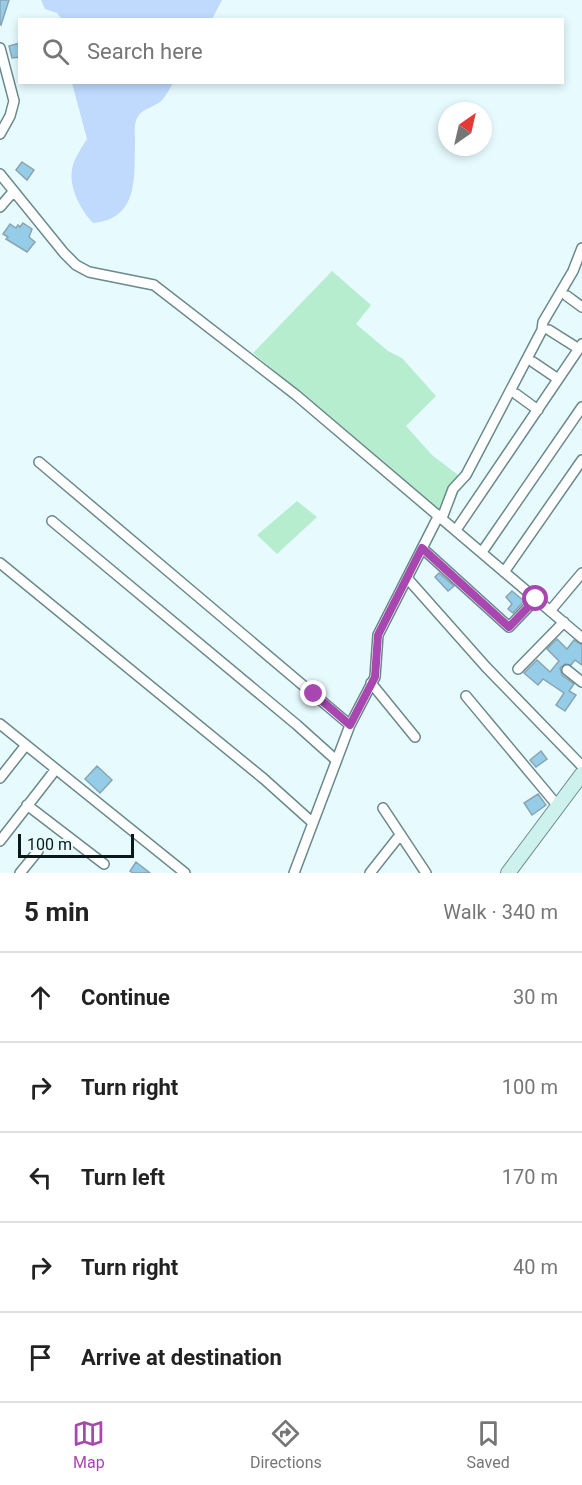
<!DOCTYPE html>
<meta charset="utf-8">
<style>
body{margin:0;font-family:Roboto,sans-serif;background:#f6f6f6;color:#222}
.compass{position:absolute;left:438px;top:102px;width:54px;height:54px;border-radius:50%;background:#fff;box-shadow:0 3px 9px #0003;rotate:34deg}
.scale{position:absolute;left:18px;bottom:15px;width:116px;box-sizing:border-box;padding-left:6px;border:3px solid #0b181a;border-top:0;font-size:16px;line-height:21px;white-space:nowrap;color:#0b181a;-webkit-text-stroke:4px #e7fbfe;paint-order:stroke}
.stop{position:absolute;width:18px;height:18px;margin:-14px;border:4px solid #a847af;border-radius:50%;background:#fff}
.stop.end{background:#a847af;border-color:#fff;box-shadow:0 2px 6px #0008}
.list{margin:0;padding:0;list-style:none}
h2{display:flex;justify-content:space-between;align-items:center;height:78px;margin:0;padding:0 24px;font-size:26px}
h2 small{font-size:20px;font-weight:400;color:#767676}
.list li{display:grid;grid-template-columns:39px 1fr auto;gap:18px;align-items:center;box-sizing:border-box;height:90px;padding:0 24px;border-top:2px solid #e0e0e0}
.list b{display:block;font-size:22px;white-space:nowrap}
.list em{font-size:20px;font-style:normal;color:#767676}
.icon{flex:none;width:33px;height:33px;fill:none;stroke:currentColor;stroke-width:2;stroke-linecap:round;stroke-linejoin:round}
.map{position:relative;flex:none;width:582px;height:873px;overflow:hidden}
.search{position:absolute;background:#fff;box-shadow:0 3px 9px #0003;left:18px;right:18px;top:18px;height:66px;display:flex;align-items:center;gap:15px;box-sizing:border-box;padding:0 21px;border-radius:0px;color:#767676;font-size:22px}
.sheet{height:528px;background:#fff}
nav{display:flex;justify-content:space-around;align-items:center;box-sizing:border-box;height:84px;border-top:2px solid #e0e0e0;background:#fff;font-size:16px;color:#767676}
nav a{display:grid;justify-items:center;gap:3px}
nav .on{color:#a847af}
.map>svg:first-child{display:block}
.green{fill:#b7edcf}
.water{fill:#bfdafd}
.building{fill:#95cde9;stroke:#8aa4b2;stroke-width:1.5}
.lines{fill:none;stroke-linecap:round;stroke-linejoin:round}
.street-casing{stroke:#6a898d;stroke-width:12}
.secondary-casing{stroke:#6a898d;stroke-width:16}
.street{stroke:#fff;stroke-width:9}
.secondary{stroke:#cdf1ec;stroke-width:14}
.route{stroke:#a847af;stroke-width:8}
</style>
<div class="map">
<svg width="582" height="873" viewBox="0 0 582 873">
<rect width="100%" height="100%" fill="#e7fbfe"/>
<path class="green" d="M332 271 371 305 356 324 388 351 402 358 436 396 406 426 432 455 458 475 448 490 440 510 253 353Z
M297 501 317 517 277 554 257 535Z"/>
<path class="water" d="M41 0H222L212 19 62 20 57 13 45 9Z
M72 83H173C170 88 167 94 163 99 156 108 140 107 136 121 134 126 135 134 135 140 134 175 140 219 93 223 80 209 67 185 73 165 76 156 82 147 87 139Z"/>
<path class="building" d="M0 0H9L1 25 0 24Z
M20 43V57L12 58 9 46Z
M22 162 34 170 27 180 16 170Z
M23 223 32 229 29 237 35 242 27 252 6 239 8 237 3 234 10 224 16 228 18 225 20 227Z
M439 573 454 586 448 591 435 577Z
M512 591 524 601 513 613 508 609 512 604 506 597Z
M557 639 567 649 574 640 582 645V665L575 660 571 665 565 664 560 668 562 675 574 684 569 691 576 695 565 711 556 705 564 693 543 679 538 685 524 673 537 660 550 672 559 661 547 649Z
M541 751 547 759 536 767 530 760Z
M97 766 112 780 100 793 85 779Z
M538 794 546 805 532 815 524 803Z
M136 862 150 873H133L130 871Z"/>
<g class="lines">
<g class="street-casing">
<path id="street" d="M0 48 14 101 10 116 0 134
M0 174 64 253 76 265 89 272 154 285 296 395 582 638
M0 207 13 192
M567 296 582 307
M549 330 579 349
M533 362 558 379
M516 394 538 410
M39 462 350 725
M442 518 453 489 466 475 542 330 543 322 573 271 582 248
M52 521 297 725 336 760
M456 530 582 344
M422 548 509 627 536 599
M482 552 582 407
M0 563 264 779 313 823
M504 572 582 460
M407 578 486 667 582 766
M550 611 582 573
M518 669 564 622
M567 670 582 682
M371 683 415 737
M466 696 557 805
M0 724 185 873
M0 778 26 745
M27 805 104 864
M383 808 426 873
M0 841 56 769
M20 873 38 851
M294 873 350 725 375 677 378 635 439 515
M370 873 400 835"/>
</g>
<g class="secondary-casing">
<path id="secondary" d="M508 873 582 774"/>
</g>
<use href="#street" class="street"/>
<use href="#secondary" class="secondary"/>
</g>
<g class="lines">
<path class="route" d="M314 694 350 725 375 677 378 635 422 548 509 627 536 599"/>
</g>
</svg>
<svg class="compass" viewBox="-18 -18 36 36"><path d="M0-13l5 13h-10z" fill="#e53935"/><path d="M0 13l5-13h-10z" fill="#767676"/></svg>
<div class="scale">100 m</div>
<div class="stop" style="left:536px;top:599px"></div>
<div class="stop end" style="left:314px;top:694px"></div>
<div class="search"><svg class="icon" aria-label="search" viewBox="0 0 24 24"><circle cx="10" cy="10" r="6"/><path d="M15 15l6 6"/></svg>Search here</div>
</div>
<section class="sheet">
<h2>5 min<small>Walk · 340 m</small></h2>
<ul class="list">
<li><svg class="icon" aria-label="ahead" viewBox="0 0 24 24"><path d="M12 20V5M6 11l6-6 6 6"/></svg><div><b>Continue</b></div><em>30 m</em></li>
<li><svg class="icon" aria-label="right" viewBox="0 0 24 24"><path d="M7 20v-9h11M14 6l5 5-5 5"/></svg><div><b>Turn right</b></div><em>100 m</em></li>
<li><svg class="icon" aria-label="left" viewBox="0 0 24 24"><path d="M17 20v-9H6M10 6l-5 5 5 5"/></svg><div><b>Turn left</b></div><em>170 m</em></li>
<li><svg class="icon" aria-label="right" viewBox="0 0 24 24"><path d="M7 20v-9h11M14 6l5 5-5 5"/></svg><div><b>Turn right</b></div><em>40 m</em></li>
<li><svg class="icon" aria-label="arrive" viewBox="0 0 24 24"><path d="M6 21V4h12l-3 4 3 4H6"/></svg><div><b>Arrive at destination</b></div></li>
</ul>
</section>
<nav>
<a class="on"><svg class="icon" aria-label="map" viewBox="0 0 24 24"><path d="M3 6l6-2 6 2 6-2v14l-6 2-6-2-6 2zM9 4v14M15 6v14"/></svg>Map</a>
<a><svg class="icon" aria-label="directions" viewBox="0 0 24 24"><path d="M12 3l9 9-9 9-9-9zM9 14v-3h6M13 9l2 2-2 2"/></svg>Directions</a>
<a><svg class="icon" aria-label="saved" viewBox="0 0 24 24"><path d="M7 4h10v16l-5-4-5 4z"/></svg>Saved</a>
</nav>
